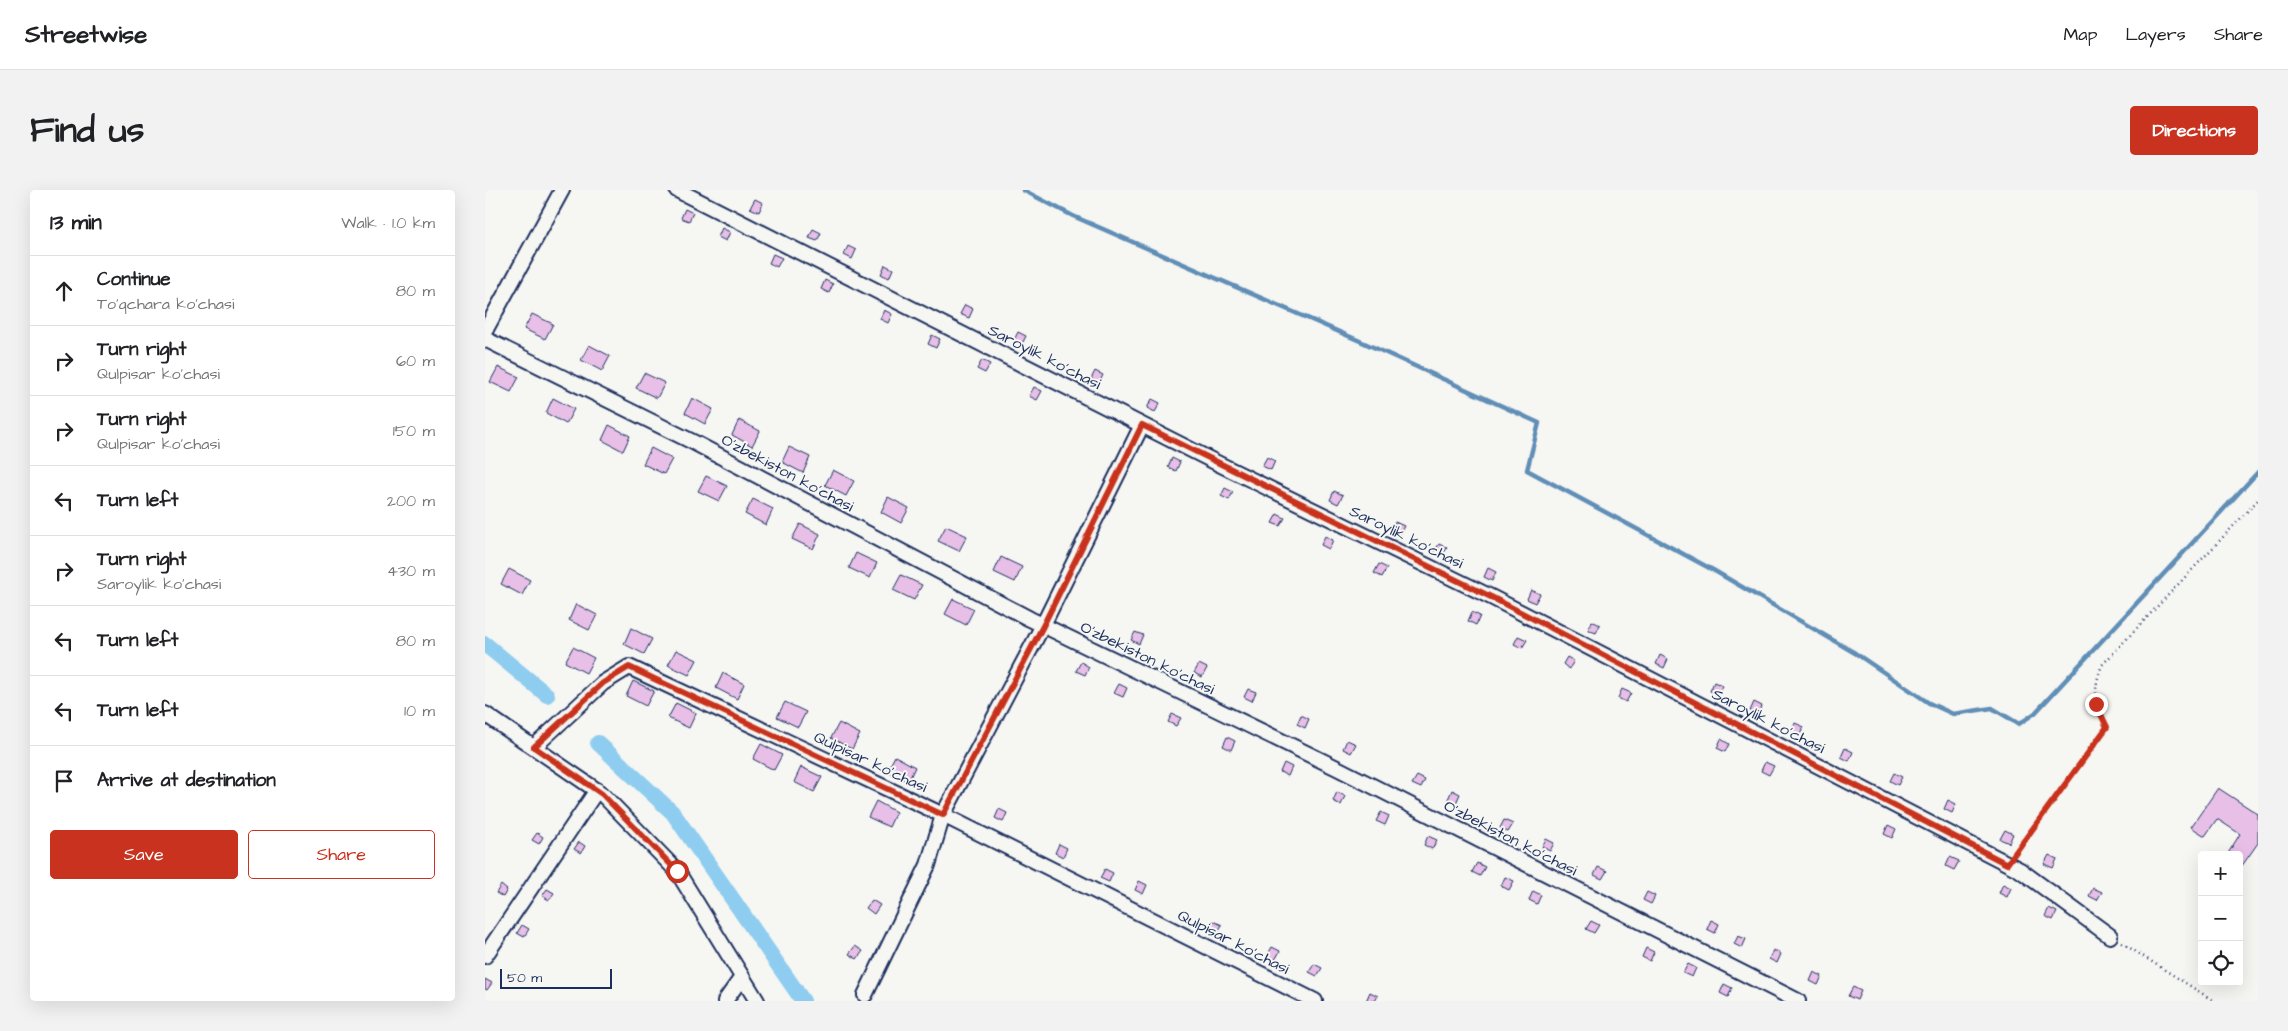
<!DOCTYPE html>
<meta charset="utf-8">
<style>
body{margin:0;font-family:"Architects Daughter",sans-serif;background:#f2f2f2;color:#202124}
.controls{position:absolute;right:15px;bottom:15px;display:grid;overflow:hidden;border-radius:5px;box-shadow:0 5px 20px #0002}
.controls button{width:45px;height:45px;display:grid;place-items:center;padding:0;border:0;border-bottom:1px solid #e0e0e0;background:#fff;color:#202124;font:25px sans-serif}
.scale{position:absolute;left:15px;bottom:12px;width:112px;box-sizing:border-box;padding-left:5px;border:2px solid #1b2f5e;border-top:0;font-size:14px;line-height:18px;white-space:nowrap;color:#1b2f5e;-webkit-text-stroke:4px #f6f6f2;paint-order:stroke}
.stop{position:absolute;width:15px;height:15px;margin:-11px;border:4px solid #c8321e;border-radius:50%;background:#fff}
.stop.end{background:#c8321e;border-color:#fff;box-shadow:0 1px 5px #0008}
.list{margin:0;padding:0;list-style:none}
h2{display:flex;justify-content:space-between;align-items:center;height:65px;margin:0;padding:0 20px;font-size:21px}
h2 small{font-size:16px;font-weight:400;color:#757577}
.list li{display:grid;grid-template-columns:32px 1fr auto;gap:15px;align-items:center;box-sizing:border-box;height:70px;padding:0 20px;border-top:1px solid #e0e0e0}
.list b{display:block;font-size:19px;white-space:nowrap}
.list p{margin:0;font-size:16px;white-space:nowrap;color:#757577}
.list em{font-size:16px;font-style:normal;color:#757577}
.actions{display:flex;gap:10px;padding:15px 20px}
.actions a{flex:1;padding:11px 0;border:1px solid #c8321e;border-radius:5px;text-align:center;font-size:18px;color:#c8321e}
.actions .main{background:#c8321e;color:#fff}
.icon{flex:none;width:28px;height:28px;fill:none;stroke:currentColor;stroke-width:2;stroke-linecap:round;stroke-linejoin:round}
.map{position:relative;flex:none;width:1773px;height:811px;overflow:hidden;border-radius:5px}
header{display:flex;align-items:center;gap:30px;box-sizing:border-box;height:70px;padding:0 25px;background:#fff;border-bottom:1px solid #e0e0e0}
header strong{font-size:24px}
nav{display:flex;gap:28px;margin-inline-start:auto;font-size:18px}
.intro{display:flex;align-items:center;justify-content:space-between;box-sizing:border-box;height:120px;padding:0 30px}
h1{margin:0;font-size:35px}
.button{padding:12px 22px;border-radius:5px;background:#c8321e;color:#fff;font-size:18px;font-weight:700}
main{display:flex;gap:30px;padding:0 30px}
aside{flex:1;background:#fff;border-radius:5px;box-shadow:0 5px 20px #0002}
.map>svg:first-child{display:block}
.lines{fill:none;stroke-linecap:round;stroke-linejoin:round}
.stream{stroke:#618eb6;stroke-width:4.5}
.canal{stroke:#8fcdf0;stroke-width:16}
.building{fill:#e7bfe7;stroke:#1b2f5e}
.minor-casing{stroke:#1b2f5e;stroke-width:18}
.path{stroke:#1b2f5e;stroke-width:2.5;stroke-dasharray:1 4;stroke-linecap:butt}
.minor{stroke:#f6f6f2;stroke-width:14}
.route{stroke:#c8321e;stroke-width:6}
.labels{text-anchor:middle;stroke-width:4;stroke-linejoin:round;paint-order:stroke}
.street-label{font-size:16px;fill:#1b2f5e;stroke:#f6f6f2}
</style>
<header>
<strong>Streetwise</strong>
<nav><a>Map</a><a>Layers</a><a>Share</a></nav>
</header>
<div class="intro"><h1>Find us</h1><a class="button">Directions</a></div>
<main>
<aside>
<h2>13 min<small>Walk · 1.0 km</small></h2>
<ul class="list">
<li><svg class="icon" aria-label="ahead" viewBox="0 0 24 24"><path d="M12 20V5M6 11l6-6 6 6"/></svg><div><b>Continue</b><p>To'qchara ko'chasi</p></div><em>80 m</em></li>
<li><svg class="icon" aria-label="right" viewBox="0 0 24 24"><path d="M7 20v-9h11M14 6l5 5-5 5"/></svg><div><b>Turn right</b><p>Qulpisar ko'chasi</p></div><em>60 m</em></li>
<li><svg class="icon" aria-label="right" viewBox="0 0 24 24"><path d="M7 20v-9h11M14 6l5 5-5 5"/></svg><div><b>Turn right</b><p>Qulpisar ko'chasi</p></div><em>150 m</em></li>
<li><svg class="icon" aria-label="left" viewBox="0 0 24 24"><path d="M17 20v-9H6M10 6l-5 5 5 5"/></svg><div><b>Turn left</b></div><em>200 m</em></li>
<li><svg class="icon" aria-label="right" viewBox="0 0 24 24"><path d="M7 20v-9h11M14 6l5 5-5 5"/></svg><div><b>Turn right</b><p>Saroylik ko'chasi</p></div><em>430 m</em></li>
<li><svg class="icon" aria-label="left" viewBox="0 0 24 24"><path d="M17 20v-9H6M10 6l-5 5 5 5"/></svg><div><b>Turn left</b></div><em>80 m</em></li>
<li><svg class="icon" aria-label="left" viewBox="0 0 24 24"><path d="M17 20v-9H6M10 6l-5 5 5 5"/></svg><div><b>Turn left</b></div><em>10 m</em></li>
<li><svg class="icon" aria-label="arrive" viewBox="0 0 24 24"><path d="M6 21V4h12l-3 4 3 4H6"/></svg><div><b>Arrive at destination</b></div></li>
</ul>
<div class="actions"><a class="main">Save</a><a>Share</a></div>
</aside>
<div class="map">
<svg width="1773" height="811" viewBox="0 0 1773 811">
<rect width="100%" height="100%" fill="#f6f6f2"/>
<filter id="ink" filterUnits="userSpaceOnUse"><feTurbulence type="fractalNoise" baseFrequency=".02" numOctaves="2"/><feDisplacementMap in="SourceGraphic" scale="10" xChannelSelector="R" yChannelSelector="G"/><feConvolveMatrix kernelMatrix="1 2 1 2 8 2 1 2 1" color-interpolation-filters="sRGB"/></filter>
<g filter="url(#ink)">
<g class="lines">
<path class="stream" d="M538 0 588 26 875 151 1054 233 1042 280 1228 380 1370 463 1444 513 1468 524 1507 518 1534 534 1550 523 1773 282"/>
<path class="canal" d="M0 454 62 505
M113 553 188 623 318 811"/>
</g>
<path class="building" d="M270 9 278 13 274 22 265 18Z
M200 19 208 23 204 31 196 28Z
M237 38 245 42 241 51 233 47Z
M328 39 336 43 332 51 324 48Z
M363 56 371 60 367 69 359 65Z
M288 64 297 68 292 77 284 73Z
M400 75 408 79 404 88 396 84Z
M340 90 348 94 344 103 336 99Z
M480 115 488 119 484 128 475 124Z
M399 120 407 124 403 133 395 129Z
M47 124 68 134 60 149 39 139Z
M533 142 541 146 537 154 529 150Z
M447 145 455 149 451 158 443 154Z
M104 155 125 166 117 181 96 170Z
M497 170 505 174 500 183 492 179Z
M13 177 34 187 26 202 5 192Z
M610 181 618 185 614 193 606 189Z
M159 183 180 193 172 208 151 198Z
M549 197 557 201 552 210 544 206Z
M68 208 89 219 81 234 61 223Z
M207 208 228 219 220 234 200 223Z
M667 209 675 213 670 222 662 218Z
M254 230 275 241 267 256 247 245Z
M124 235 145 246 138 261 117 250Z
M304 257 325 267 318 283 297 272Z
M166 258 187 269 179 284 158 274Z
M782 267 790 271 786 280 777 276Z
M687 268 695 272 691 281 683 277Z
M348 280 369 291 361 306 340 295Z
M221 286 242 296 234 311 213 301Z
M740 298 748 302 744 310 736 306Z
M849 301 858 305 853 314 845 310Z
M403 307 424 318 416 333 396 322Z
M268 309 288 319 281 335 260 324Z
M792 324 800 328 795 336 787 333Z
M910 332 919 336 914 345 906 341Z
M315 334 335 344 328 359 307 349Z
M461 336 482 346 474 361 453 351Z
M840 346 848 350 844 359 836 355Z
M954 354 962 358 957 366 949 362Z
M371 363 392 373 385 388 364 378Z
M516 367 537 377 530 392 509 382Z
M894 374 902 378 897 387 889 383Z
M1003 378 1011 382 1007 391 999 387Z
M24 379 45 390 37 405 16 394Z
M416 385 437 395 429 410 408 400Z
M1046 400 1055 404 1050 413 1042 409Z
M468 409 489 419 481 435 460 424Z
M91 414 112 425 104 440 84 430Z
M987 422 995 426 991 435 983 431Z
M1107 431 1115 435 1111 443 1103 440Z
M146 438 167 449 159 464 139 454Z
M650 442 658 445 654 454 646 450Z
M1033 446 1042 450 1037 458 1029 454Z
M88 457 109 468 101 483 80 472Z
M191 460 212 470 204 485 183 475Z
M1175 465 1183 469 1179 478 1171 474Z
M1082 467 1089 471 1084 479 1078 474Z
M596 472 604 477 600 485 591 481Z
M714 474 722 478 717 487 709 483Z
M238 483 259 494 252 509 231 498Z
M148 491 169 501 161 516 141 506Z
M1229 492 1238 496 1233 505 1225 501Z
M634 494 642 498 638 507 629 503Z
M763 499 771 502 767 511 759 507Z
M1137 499 1146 503 1141 512 1133 508Z
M300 512 321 522 313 537 292 527Z
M1269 512 1277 516 1273 525 1265 521Z
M191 513 211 523 204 538 183 528Z
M687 524 696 528 691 536 683 532Z
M816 525 824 529 820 538 812 534Z
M354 533 375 544 367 559 346 548Z
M1310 533 1319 537 1314 546 1306 542Z
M742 547 750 551 746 560 738 556Z
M1236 549 1244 554 1240 562 1232 558Z
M862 550 871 554 866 563 858 559Z
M276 554 297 565 289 580 268 569Z
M1360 558 1368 562 1364 571 1356 567Z
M410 566 430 577 423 592 402 581Z
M1280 572 1289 576 1284 585 1276 581Z
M799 573 807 577 803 586 795 582Z
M316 577 337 587 329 602 309 592Z
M1409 583 1417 587 1413 595 1405 591Z
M932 586 940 590 936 598 927 594Z
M1733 598 1773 624V653L1754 680V665H1742L1755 644 1732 629 1720 646 1706 637Z
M967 600 975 604 971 613 963 609Z
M852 602 860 606 856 615 848 611Z
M1463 610 1471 614 1467 623 1459 619Z
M391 611 411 622 404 637 383 627Z
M514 619 522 623 518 632 510 628Z
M896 622 904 626 900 635 891 631Z
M1019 630 1028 634 1023 642 1015 638Z
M1403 635 1411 639 1407 648 1399 644Z
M1520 640 1528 644 1524 653 1515 649Z
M52 643 58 647 54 654 47 650Z
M943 646 952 650 947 659 939 655Z
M1061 649 1069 653 1065 661 1057 657Z
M94 652 100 656 96 663 89 659Z
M574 654 582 658 578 667 570 663Z
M1564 665 1572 669 1568 678 1559 674Z
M1465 667 1474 671 1469 680 1461 676Z
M992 673 1000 677 995 686 987 682Z
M1113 677 1122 681 1117 689 1109 685Z
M620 679 628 683 624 692 615 688Z
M1020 687 1029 691 1024 700 1016 696Z
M654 691 662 695 658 704 650 700Z
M1518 694 1526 698 1522 707 1514 703Z
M16 695 22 700 18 707 11 703Z
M1608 698 1617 702 1612 710 1604 706Z
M62 699 69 703 64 710 57 706Z
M1048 701 1056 705 1052 714 1044 710Z
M1162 702 1170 706 1166 714 1158 710Z
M387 710 395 715 389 724 381 718Z
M1564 718 1572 722 1568 730 1560 726Z
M1226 730 1234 734 1230 743 1222 739Z
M728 731 737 735 732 743 724 739Z
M1106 731 1114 735 1109 743 1101 739Z
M37 735 44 739 39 747 32 743Z
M1253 746 1261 749 1257 758 1249 754Z
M370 756 378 761 372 769 364 764Z
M787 757 795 761 790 770 782 766Z
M1161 758 1169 762 1165 771 1157 767Z
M1288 760 1296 764 1292 773 1284 769Z
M829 774 837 778 832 786 824 782Z
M1203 774 1211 778 1207 787 1198 783Z
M1329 782 1337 786 1333 795 1325 791Z
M0 789 7 793 2 800 0 799Z
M1239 794 1247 798 1243 807 1235 803Z
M1368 797 1376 801 1372 810 1363 806Z
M885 802 893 806 890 811H881Z"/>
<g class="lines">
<g class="minor-casing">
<path id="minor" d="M192 0 734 274 1008 408 1535 680 1625 746
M0 141 77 0
M0 149 210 253 545 429 852 578 1313 811
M0 524 117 604 192 681 272 811
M49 557 118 493 144 477 458 625 830 811
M0 766 112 600
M380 805 443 675 458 625 558 435 657 235
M240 811 257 787"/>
</g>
<path class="path" d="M1531 662 1622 537C1610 511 1607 502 1617 475L1773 310
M1637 753 1729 811"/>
<use href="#minor" class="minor"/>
</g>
</g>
<g class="lines" filter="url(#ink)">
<path class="route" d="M192 681 117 604 49 557 118 493 144 477 458 625 558 436 657 235 1008 408 1522 674 1622 537 1611 514"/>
</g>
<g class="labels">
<g class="street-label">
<text transform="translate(560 166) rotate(27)" y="6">Saroylik ko'chasi</text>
<text transform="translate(303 282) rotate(28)" y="6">O'zbekiston ko'chasi</text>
<text transform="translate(922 346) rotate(26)" y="6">Saroylik ko'chasi</text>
<text transform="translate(663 467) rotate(26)" y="6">O'zbekiston ko'chasi</text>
<text transform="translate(1284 530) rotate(27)" y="6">Saroylik ko'chasi</text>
<text transform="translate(386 571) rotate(25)" y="6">Qulpisar ko'chasi</text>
<text transform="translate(1026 647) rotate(27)" y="6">O'zbekiston ko'chasi</text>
<text transform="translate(749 751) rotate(27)" y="6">Qulpisar ko'chasi</text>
</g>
</g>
</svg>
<div class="controls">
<button>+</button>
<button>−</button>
<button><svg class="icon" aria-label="locate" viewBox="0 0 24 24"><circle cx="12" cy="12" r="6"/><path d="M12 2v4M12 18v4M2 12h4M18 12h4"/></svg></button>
</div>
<div class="scale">50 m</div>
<div class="stop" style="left:192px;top:681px"></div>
<div class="stop end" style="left:1611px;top:514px"></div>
</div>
</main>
